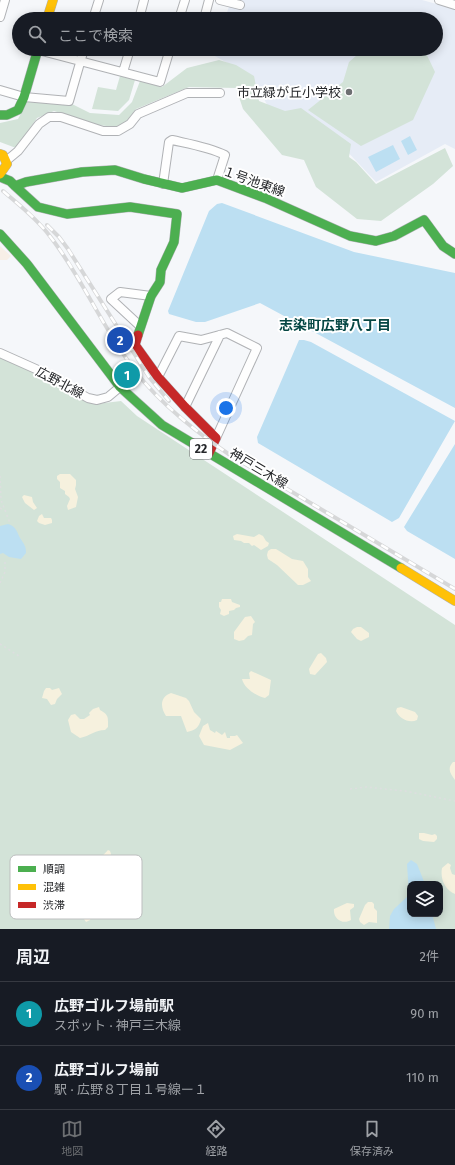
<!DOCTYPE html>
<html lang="ja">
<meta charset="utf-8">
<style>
body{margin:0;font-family:"Fira Sans","Noto Sans JP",sans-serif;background:#20242c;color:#f1f3f6}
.controls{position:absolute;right:12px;bottom:12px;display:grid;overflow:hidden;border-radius:8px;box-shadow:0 2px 10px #0003}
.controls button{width:36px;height:36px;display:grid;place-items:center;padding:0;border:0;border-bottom:1px solid #363941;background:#171b24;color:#f1f3f6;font:20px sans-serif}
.you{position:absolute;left:226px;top:408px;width:14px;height:14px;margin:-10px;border:3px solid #fff;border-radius:50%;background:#1a73e8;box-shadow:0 0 0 6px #1a73e833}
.badge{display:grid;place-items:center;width:26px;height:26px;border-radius:50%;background:#6d6f72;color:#fff;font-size:13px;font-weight:700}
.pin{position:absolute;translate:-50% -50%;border:2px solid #fff;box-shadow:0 1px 4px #0006}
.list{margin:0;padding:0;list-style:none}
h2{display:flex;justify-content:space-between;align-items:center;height:52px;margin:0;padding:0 16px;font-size:17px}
h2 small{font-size:13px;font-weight:400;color:#9ea1a6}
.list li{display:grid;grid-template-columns:26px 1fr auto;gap:12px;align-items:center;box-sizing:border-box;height:64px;padding:0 16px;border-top:1px solid #363941}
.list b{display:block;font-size:15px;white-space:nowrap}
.list p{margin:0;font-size:13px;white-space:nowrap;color:#9ea1a6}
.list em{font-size:13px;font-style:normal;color:#9ea1a6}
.icon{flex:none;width:22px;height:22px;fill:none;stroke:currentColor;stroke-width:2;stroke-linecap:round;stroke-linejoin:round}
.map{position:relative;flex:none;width:455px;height:929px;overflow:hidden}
.search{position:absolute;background:#171b24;box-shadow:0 2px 10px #0003;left:12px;right:12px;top:12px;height:44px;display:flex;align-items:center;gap:10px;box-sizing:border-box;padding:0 14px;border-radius:22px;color:#9ea1a6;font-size:15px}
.sheet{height:180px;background:#171b24}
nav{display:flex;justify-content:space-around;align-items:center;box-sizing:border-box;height:56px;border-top:1px solid #363941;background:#171b24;font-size:11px;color:#9ea1a6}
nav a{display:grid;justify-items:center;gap:2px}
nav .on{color:#6d6f72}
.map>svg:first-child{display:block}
.built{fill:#e6ecf6}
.medical{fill:#f7efe7}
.green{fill:#d3e3d8;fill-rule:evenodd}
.sand{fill:#f6f1de}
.water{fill:#bcdff2}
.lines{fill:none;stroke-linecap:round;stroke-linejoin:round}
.street-casing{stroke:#b0b2b5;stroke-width:10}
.fast-casing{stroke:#b0b2b5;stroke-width:10}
.slow-casing{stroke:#b0b2b5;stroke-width:10}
.jam-casing{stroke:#b0b2b5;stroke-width:10}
.path{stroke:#dddedf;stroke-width:1.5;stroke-dasharray:2 3;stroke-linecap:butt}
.street{stroke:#fefefe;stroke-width:8}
.fast{stroke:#4caf50;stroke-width:9}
.slow{stroke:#ffc107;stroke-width:9}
.jam{stroke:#c62828;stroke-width:9}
.rail-casing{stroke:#d6d7d8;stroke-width:4}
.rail{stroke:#fff;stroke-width:2.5;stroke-dasharray:8;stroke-linecap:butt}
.poi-dot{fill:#6d6f72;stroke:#fff;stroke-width:1.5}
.labels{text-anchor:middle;stroke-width:4;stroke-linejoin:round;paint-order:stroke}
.shield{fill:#fff;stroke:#666769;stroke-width:1}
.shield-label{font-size:12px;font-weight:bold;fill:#242629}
.poi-label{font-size:13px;fill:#242629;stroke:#fff;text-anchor:end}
.street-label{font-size:13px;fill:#242629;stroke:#fff}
.neighbourhood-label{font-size:14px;font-weight:bold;fill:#064744;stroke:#fff}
.key{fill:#fff;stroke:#bdbebf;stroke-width:1}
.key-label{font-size:11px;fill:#242629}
</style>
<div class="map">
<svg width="455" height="929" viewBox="0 0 455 929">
<rect width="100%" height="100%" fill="#f5f7fa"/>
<path class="built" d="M231 0H422L455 9V149L445 144 376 182 343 147 269 108 251 76 213 55 215 49H436V19H225Z"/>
<path class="medical" d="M0 246 11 256 7 260H0Z"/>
<path class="green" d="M364 49H424L435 72 413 120 361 146 308 110 343 82 349 62Z
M219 60 236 65 254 76 259 101 285 111 301 108 351 144 349 157 356 162 376 184 445 148 453 166 433 184 381 221 357 219 316 187 304 160 282 155 243 109 236 88 189 87 136 109 125 123 115 127 98 125 54 111 37 118 16 148 0 142V123L18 119 27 102 72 104 90 113 119 115 132 102 140 81 162 87 187 68Z
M120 76 135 80 129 100 118 111 92 109 98 87 116 90Z
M0 355 96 404 121 401 137 416 455 625V929H0ZM410 884H440V914H410Z"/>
<path class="sand" d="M60 474H70L76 480V485L75 489 78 497 76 507 68 510 67 506 70 499 69 497 65 494V491L60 488V482L57 479V476Z
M24 495 32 497 33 502 37 508 34 510 25 503 22 497Z
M42 514 44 518H51L52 520V523L45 525 39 523 37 521 39 516Z
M237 534 254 537 259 534 263 536 266 541 269 543 268 546 261 550 254 545 252 546 249 543H244L241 541 234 540 233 536Z
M271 549H276L292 559 303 561 308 569V577L311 581 303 585H298L277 565 268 559 267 555 268 551Z
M222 599H231L232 602 240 605V607L236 608 234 610 229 611V614L224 616 220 614 221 610 219 607V602H221Z
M251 616 255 622 253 624 252 635 248 636 244 640 239 641 234 639V632L245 617Z
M357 627H361L369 633V637L361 641 357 639 351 632 353 629Z
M321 653 326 658 327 662 315 675 310 674 309 669 318 654Z
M251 671 271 680 269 695 265 698C256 696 244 688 242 679H250L249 673Z
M46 688H50L52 690 59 688 62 694 57 699 55 704 51 705 47 699 42 698 44 691Z
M171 693 186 698 189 701 194 712 201 719C199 728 195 730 187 732L181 716H166C160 707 160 697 171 693Z
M99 707 100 710C109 715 108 717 108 727L105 730C95 730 90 736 80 738L71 732 68 720 71 715 75 714 80 719H84L90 715 89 713 93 709Z
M401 707 415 712 418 716 417 720C409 724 399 718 396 711L397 708Z
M208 723 210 730 215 733 216 731 222 735 225 732 227 738H230V736H235L237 735 243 743 230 750 204 745 199 736 203 726Z
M453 762H455V780C450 773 447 769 453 762Z
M419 833H424L432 835 435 834 437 836V839L434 842 423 841 419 839Z
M108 850 110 851 111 854 108 861 109 864 103 867V870L100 871 99 868 97 870 94 869C94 861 103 856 108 850Z
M448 863 451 865 450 868 452 874 455 875V894C445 890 440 879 442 868Z
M368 902H372L374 904V908L377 911V923L369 922 364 925 360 922 359 919 365 905Z
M347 903 354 904V907L350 910 351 920C343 925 333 919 334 909Z
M84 905 92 906 93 910 90 920 86 922 84 919 85 913Z"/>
<path class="water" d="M410 136 417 150 408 155 401 141Z
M393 145 400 159 376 172 368 157Z
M222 203 354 252 455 273V408L260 303 205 322H196L169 314 168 311 209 211 217 204Z
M299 340H304L311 342 455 421 399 518 392 522 258 443 257 437Z
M455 444V559L407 531 404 527Z
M8 524C16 526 17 532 20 538 24 544 26 546 26 553L21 559 9 557 3 553 0 554V526Z
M411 860 417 864 425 884H410V914H432L436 929H389L390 916 394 909 409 895 407 864Z"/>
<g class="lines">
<g class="street-casing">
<path id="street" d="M220 0 240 5
M439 0 455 5
M0 17 5 0
M93 19 99 0
M139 19 144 0
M179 19 185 0
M204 19 209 0
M38 50 160 82 170 49
M123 72 130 49
M0 90 24 97 69 101 84 49
M6 161 18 151 39 124 49 117H61L103 131H118L130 124 138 114 187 93H220
M163 184 169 142 172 140C190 144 209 147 225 155L217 180
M140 326 111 299 120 292 151 296
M0 353 38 370 88 398 97 400 108 397 120 387
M158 377 179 336 201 340 227 333 257 348 216 438
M185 407 220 335"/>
</g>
<g class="fast-casing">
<path id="fast" d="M0 115H7L18 110 24 97 38 49
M0 177 10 181 15 186 26 182 82 172 115 170 144 179 182 188 217 180 265 198 350 236 376 241 394 236 424 220 443 246 455 254
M15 186 38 207 67 214 130 207 177 214 174 242 161 270 160 282 151 296 138 335
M0 234 27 264 120 387 162 425 401 568"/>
</g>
<g class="slow-casing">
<path id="slow" d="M47 19 53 0
M0 154 3 155 7 164 0 174
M401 568 455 601"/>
</g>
<g class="jam-casing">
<path id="jam" d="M138 335 135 345 158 377 185 407 216 438 209 453"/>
</g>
<path class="path" d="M0 476 1 500 10 523
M0 508 6 511
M0 583 5 572V559
M0 644 19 656
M350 789 366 787 405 791 455 801"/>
<use href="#street" class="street"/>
<use href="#fast" class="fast"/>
<use href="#slow" class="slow"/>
<use href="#jam" class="jam"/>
<g class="rail-casing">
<path id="rail" d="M3 191C19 205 36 218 49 235 79 273 98 318 126 358 150 395 193 430 230 455L455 589
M47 225 59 237 68 249 149 377 169 401"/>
</g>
<use href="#rail" class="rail"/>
</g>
<circle class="poi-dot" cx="349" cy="92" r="4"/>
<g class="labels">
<rect class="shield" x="190" y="439" width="22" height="20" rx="3"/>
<g class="shield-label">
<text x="201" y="453">22</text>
</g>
<g class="poi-label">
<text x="341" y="97">市立緑が丘小学校</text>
</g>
<g class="street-label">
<text transform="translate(254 181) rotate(20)" y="5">１号池東線</text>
<text transform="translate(60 382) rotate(28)" y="5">広野北線</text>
<text transform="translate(259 468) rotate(31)" y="5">神戸三木線</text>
</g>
<g class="neighbourhood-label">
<text x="335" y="330">志染町広野八丁目</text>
</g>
</g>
<rect x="10" y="855" width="132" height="64" rx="6" class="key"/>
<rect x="18" y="866" width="18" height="6" fill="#4caf50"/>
<rect x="18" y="884" width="18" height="6" fill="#ffc107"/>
<rect x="18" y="902" width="18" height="6" fill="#c62828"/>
<g class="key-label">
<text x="43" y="873">順調</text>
<text x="43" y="891">混雑</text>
<text x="43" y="909">渋滞</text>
</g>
</svg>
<div class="controls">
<button><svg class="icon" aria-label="layers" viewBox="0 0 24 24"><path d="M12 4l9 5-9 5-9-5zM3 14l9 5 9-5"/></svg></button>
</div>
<div class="you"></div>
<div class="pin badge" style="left:127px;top:375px;background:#0f9aa8">1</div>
<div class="pin badge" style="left:120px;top:340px;background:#1a4fb4">2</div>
<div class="search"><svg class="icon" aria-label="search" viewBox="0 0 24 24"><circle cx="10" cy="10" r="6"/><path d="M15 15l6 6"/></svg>ここで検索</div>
</div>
<section class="sheet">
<h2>周辺<small>2件</small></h2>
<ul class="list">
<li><span class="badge" style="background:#0f9aa8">1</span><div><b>広野ゴルフ場前駅</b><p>スポット · 神戸三木線</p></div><em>90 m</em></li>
<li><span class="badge" style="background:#1a4fb4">2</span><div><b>広野ゴルフ場前</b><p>駅 · 広野８丁目１号線ー１</p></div><em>110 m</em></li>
</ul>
</section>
<nav>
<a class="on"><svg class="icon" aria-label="map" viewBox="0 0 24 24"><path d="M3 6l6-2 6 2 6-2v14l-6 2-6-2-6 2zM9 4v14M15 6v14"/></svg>地図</a>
<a><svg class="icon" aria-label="directions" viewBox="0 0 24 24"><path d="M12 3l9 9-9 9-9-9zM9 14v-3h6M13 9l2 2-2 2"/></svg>経路</a>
<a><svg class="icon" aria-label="saved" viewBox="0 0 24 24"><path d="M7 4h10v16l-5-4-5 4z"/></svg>保存済み</a>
</nav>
